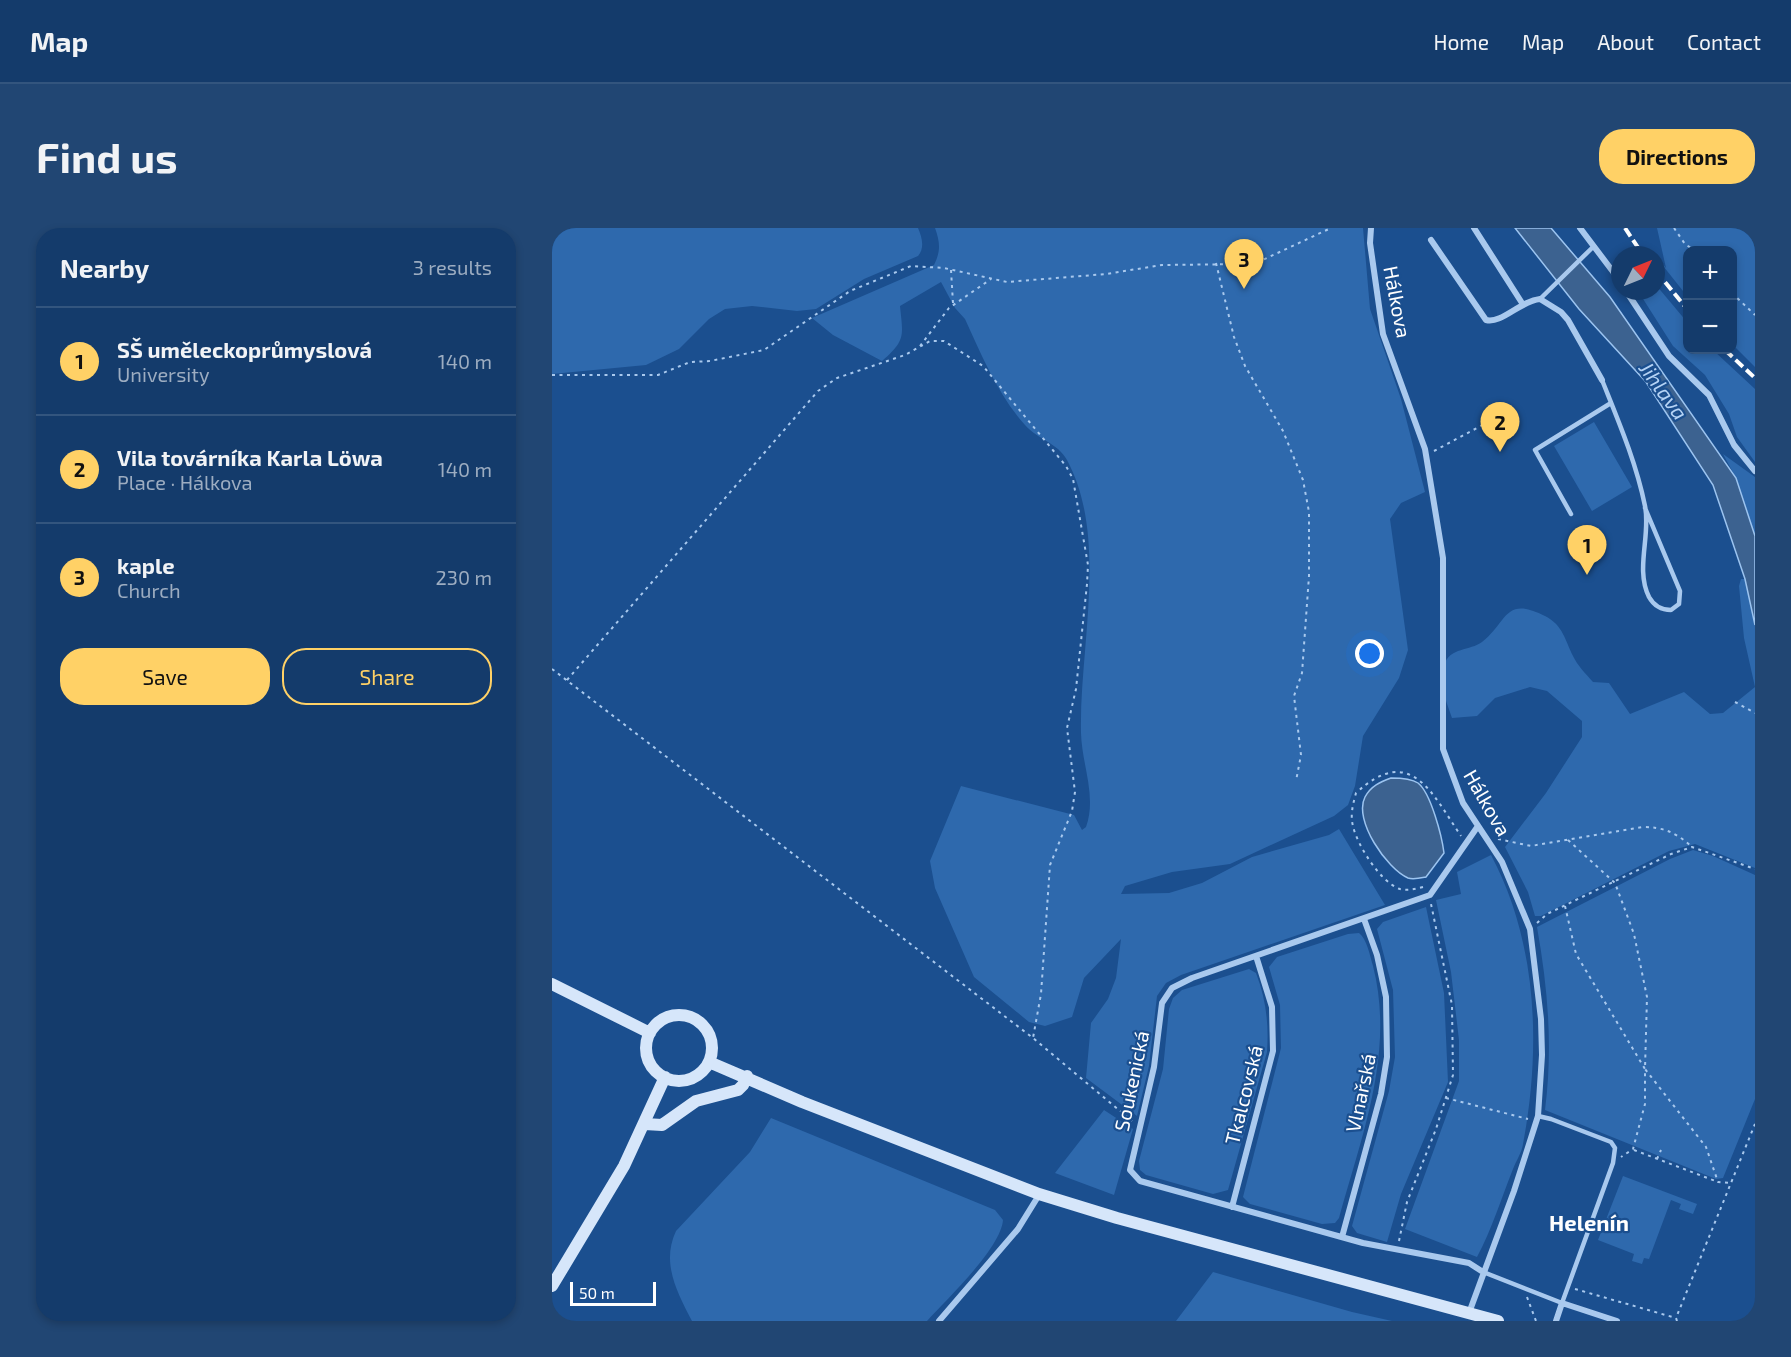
<!DOCTYPE html>
<meta charset="utf-8">
<style>
body{margin:0;font-family:"Exo 2",sans-serif;background:#214673;color:#f1f3f6}
.controls{position:absolute;right:18px;top:18px;display:grid;overflow:hidden;border-radius:12px;box-shadow:0 3px 9px #0003}
.controls button{width:54px;height:54px;display:grid;place-items:center;padding:0;border:0;border-bottom:2px solid #33557e;background:#143b6b;color:#f1f3f6;font:30px sans-serif}
.compass{position:absolute;left:1059px;top:18px;width:54px;height:54px;border-radius:50%;background:#143b6b;box-shadow:0 3px 9px #0003;rotate:47deg}
.scale{position:absolute;left:18px;bottom:15px;width:86px;box-sizing:border-box;padding-left:6px;border:3px solid #fff;border-top:0;font-size:16px;line-height:21px;white-space:nowrap;color:#fff;-webkit-text-stroke:4px #1b4f8f;paint-order:stroke}
.you{position:absolute;left:818px;top:426px;width:21px;height:21px;margin:-15px;border:4px solid #fff;border-radius:50%;background:#1a73e8;box-shadow:0 0 0 9px #1a73e833}
.badge{display:grid;place-items:center;width:39px;height:39px;border-radius:50%;background:#ffd166;color:#111;font-size:20px;font-weight:700}
.pin{position:absolute;translate:-50% -50px;filter:drop-shadow(0 2px 3px #0008)}
.pin::after{content:'';position:absolute;top:32px;width:21px;height:18px;background:inherit;clip-path:polygon(0 0,100% 0,50% 100%)}
.list{margin:0;padding:0;list-style:none}
h2{display:flex;justify-content:space-between;align-items:center;height:78px;margin:0;padding:0 24px;font-size:26px}
h2 small{font-size:20px;font-weight:400;color:#9dadc1}
.list li{display:grid;grid-template-columns:39px 1fr auto;gap:18px;align-items:center;box-sizing:border-box;height:108px;padding:0 24px;border-top:2px solid #33557e}
.list b{display:block;font-size:22px;white-space:nowrap}
.list p{margin:0;font-size:20px;white-space:nowrap;color:#9dadc1}
.list em{font-size:20px;font-style:normal;color:#9dadc1}
.actions{display:flex;gap:12px;padding:18px 24px}
.actions a{flex:1;padding:14px 0;border:2px solid #ffd166;border-radius:24px;text-align:center;font-size:21px;color:#ffd166}
.actions .main{background:#ffd166;color:#111}
.map{position:relative;flex:none;width:1203px;height:1093px;overflow:hidden;border-radius:24px}
header{display:flex;align-items:center;gap:36px;box-sizing:border-box;height:84px;padding:0 30px;background:#143b6b;border-bottom:2px solid #33557e}
header strong{font-size:28px}
nav{display:flex;gap:33px;margin-inline-start:auto;font-size:21px}
.intro{display:flex;align-items:center;justify-content:space-between;box-sizing:border-box;height:144px;padding:0 36px}
h1{margin:0;font-size:42px}
.button{padding:15px 27px;border-radius:24px;background:#ffd166;color:#111;font-size:21px;font-weight:700}
main{display:flex;gap:36px;padding:0 36px}
aside{flex:1;background:#143b6b;border-radius:24px;box-shadow:0 3px 9px #0003}
.map>svg:first-child{display:block}
.green{fill:#2e69ad}
.water{fill:#3c6290;stroke:#9cc4f0;stroke-width:1.5}
.lines{fill:none;stroke-linecap:round;stroke-linejoin:round}
.path{stroke:#a9c9ee;stroke-width:2;stroke-dasharray:3 4.5;stroke-linecap:butt}
.service{stroke:#a9c9ee;stroke-width:4.5}
.minor{stroke:#a9c9ee;stroke-width:6}
.secondary{stroke:#d6e6fa;stroke-width:12}
.rail{stroke:#fff;stroke-width:4;stroke-dasharray:10 4.5;stroke-linecap:butt}
.labels{text-anchor:middle;stroke-width:4.5;stroke-linejoin:round;paint-order:stroke}
.street-label{font-size:20px;fill:#fff;stroke:#1b4f8f}
.water-label{font-size:21px;font-style:italic;fill:#b5d3f5;stroke:#1b4f8f}
.quarter-label{font-size:22px;font-weight:bold;fill:#fff;stroke:#1b4f8f}
</style>
<header>
<strong>Map</strong>
<nav><a>Home</a><a>Map</a><a>About</a><a>Contact</a></nav>
</header>
<div class="intro"><h1>Find us</h1><a class="button">Directions</a></div>
<main>
<aside>
<h2>Nearby<small>3 results</small></h2>
<ul class="list">
<li><span class="badge">1</span><div><b>SŠ uměleckoprůmyslová</b><p>University</p></div><em>140 m</em></li>
<li><span class="badge">2</span><div><b>Vila továrníka Karla Löwa</b><p>Place · Hálkova</p></div><em>140 m</em></li>
<li><span class="badge">3</span><div><b>kaple</b><p>Church</p></div><em>230 m</em></li>
</ul>
<div class="actions"><a class="main">Save</a><a>Share</a></div>
</aside>
<div class="map">
<svg width="1203" height="1093" viewBox="0 0 1203 1093">
<rect width="100%" height="100%" fill="#1b4f8f"/>
<path class="green" d="M0 0H366C370 9 373 20 366 28L312 51 264 81 245 83 200 78 173 81 157 91 127 121 94 137 0 146Z
M383 0H811L818 81 849 171 873 264 849 275 838 291 856 422 847 450 811 508 803 558 796 577 782 588 678 636 620 644 573 658 569 666 617 665 650 655 700 629 777 607 787 601 833 677 629 747 614 755 605 768 597 838 585 888 534 850 539 795 556 771 564 750 569 711 532 750 520 789 493 798 477 794 422 749 383 660 378 633 409 558 522 587 530 602 534 599C545 568 530 538 529 505 527 420 557 310 515 232 506 215 485 211 473 197 446 167 430 128 413 91L403 80 389 54 348 78C351 108 354 112 330 133L281 107 260 90 382 37C389 23 388 14 383 0Z
M1105 0H1203V139L1181 117 1180 22H1136L1135 68 1104 29V27L1114 40Z
M1104 57 1135 94 1136 122H1161L1203 161V234L1185 209 1177 186 1153 147 1121 118 1086 63H1104Z
M1042 194 1080 259 1040 283 1002 218Z
M1171 226 1203 249V308L1184 250Z
M1189 351H1193L1203 397V640L1143 616 1117 623 989 688H983L976 664 953 619 994 565 1030 509V493L995 463 978 459 943 470 925 488 900 490C894 472 886 456 892 437 898 419 918 423 930 414 955 395 952 367 993 388 1011 397 1013 412 1021 428 1025 437 1034 446 1041 454L1057 455 1078 486 1132 464 1158 486 1171 485 1203 459 1192 410 1187 358Z
M1141 622 1161 628 1203 647V871L1171 950 1164 951 993 882C1001 819 996 761 985 699L1118 631Z
M939 627C986 715 989 821 971 916 970 924 964 933 961 941 949 971 940 1001 925 1029L853 1001 907 853V812L899 744 884 672 909 666 905 644Z
M874 679 892 765 896 854 849 966 835 1014 805 1005 800 998 837 863 843 829 841 762 825 701 831 694Z
M807 705C815 711 818 728 821 738 843 824 810 907 787 990L783 995 770 996 698 976 691 969 729 820 728 777 717 739 725 729 796 706Z
M697 741 704 745C714 771 717 796 715 824L676 962 661 966 594 947 588 942 587 933 611 841 617 781 621 770 630 762Z
M552 882 581 901 562 967 503 945Z
M219 890 443 982 451 992C449 1020 395 1071 375 1093H140C125 1064 109 1035 124 1003L198 924Z
M1071 948 1145 976 1141 986 1127 981 1129 976 1119 972 1097 1031 1092 1030 1090 1036 1080 1033 1082 1026 1046 1012Z
M661 1044 800 1084 840 1093H624Z"/>
<path class="water" d="M963 0H999L1058 69 1184 250 1203 308V397L1193 351 1161 257 1094 154 1027 81Z
M839 550C847 550 860 551 866 555 879 565 890 609 892 625L874 649C869 650 861 652 856 650 835 641 801 592 813 569 819 558 828 554 839 550Z"/>
<g class="lines">
<path class="path" d="M1122 0 1133 16 1142 22
M664 35 682 109 693 138 731 203 751 252 757 284V348L750 445 742 468 749 527 744 553
M399 42 401 75
M1180 65 1203 87
M368 118 397 80 439 51
M0 147H106L138 134 158 133 212 122 298 63 359 38 392 40 455 54 554 46 610 37 702 36 779 0
M882 223 938 193
M0 441 481 810 580 893
M15 452 266 163 285 150 353 127 378 113H392L431 138 514 238 521 251 536 337 535 356 524 461 515 500 523 564 520 583 498 637 489 766 481 810
M1183 474 1203 485
M946 611 979 618 1090 599C1111 599 1123 604 1139 618
M1016 612 1063 655 1082 706 1095 769 1093 841 1154 919 1166 954 1180 955
M871 659C863 661 856 663 848 661 829 655 805 617 801 598 798 587 801 576 804 565 859 514 881 567 909 608
M1013 678 1024 726 1093 841V876L1081 921 1069 929
M985 695 995 686 1119 626 1140 619 1203 641
M894 870 976 891
M1082 922 1166 954
M1105 931 1109 922
M847 1013 855 974 884 901 901 847 900 777 879 676
M1023 1061 1124 1090
M975 1069 984 1093
M1125 1093 1124 1090 1203 896"/>
<path class="service" d="M988 71 1042 18
M1050 152C1066 192 1084 234 1093 278 1099 307 1083 341 1097 369 1102 378 1110 382 1119 382L1127 376 1128 363 1093 280
M1019 286 983 222 1059 175
M931 1044 1010 1075 1061 935 1063 920 1059 914 999 891 986 888"/>
<path class="minor" d="M819 0 818 15 831 106 873 221 891 330V521L911 575 950 634 978 701 989 791 990 827 986 888 962 963 917 1085
M922 0 970 75
M1028 0 1068 53
M879 12 934 92C950 96 968 73 988 71L1009 84 1016 92 1050 152
M1074 63 1117 128 1157 167 1182 217 1203 243
M926 598 878 667 640 750 620 760 610 775 602 839 578 942 588 953 811 1015 917 1035 931 1044
M680 979 721 823 720 779 704 728
M790 1009 829 866 835 829 834 769 825 727 812 691
M387 1093 466 1001 487 967
M1004 1093 1010 1075 1065 1093"/>
<path class="secondary" d="M0 756 98 805
M94 820a33 33 0 1 1 66 0a33 33 0 1 1-66 0Z
M157 834 250 874 487 966 565 990 946 1093
M93 896 110 897 144 873 186 862 191 857 195 848
M0 1058 72 938 113 849"/>
<path class="rail" d="M1073 0 1091 27
M1104 43 1136 82
M1173 122 1203 150"/>
</g>
<g class="labels">
<g class="street-label">
<text transform="translate(845 74) rotate(79)" y="7">Hálkova</text>
<text transform="translate(935 575) rotate(60)" y="7">Hálkova</text>
<text transform="translate(580 853) rotate(-78)" y="7">Soukenická</text>
<text transform="translate(809 865) rotate(-78)" y="7">Vlnařská</text>
<text transform="translate(692 867) rotate(-76)" y="7">Tkalcovská</text>
</g>
<g class="water-label">
<text transform="translate(1111 163) rotate(54)" y="7">Jihlava</text>
</g>
<g class="quarter-label">
<text x="1037" y="1003">Helenín</text>
</g>
</g>
</svg>
<div class="controls">
<button>+</button>
<button>−</button>
</div>
<svg class="compass" viewBox="-18 -18 36 36"><path d="M0-13l5 13h-10z" fill="#e53935"/><path d="M0 13l5-13h-10z" fill="#9dadc1"/></svg>
<div class="scale">50 m</div>
<div class="you"></div>
<div class="pin badge" style="left:1035px;top:347px">1</div>
<div class="pin badge" style="left:948px;top:224px">2</div>
<div class="pin badge" style="left:692px;top:61px">3</div>
</div>
</main>
